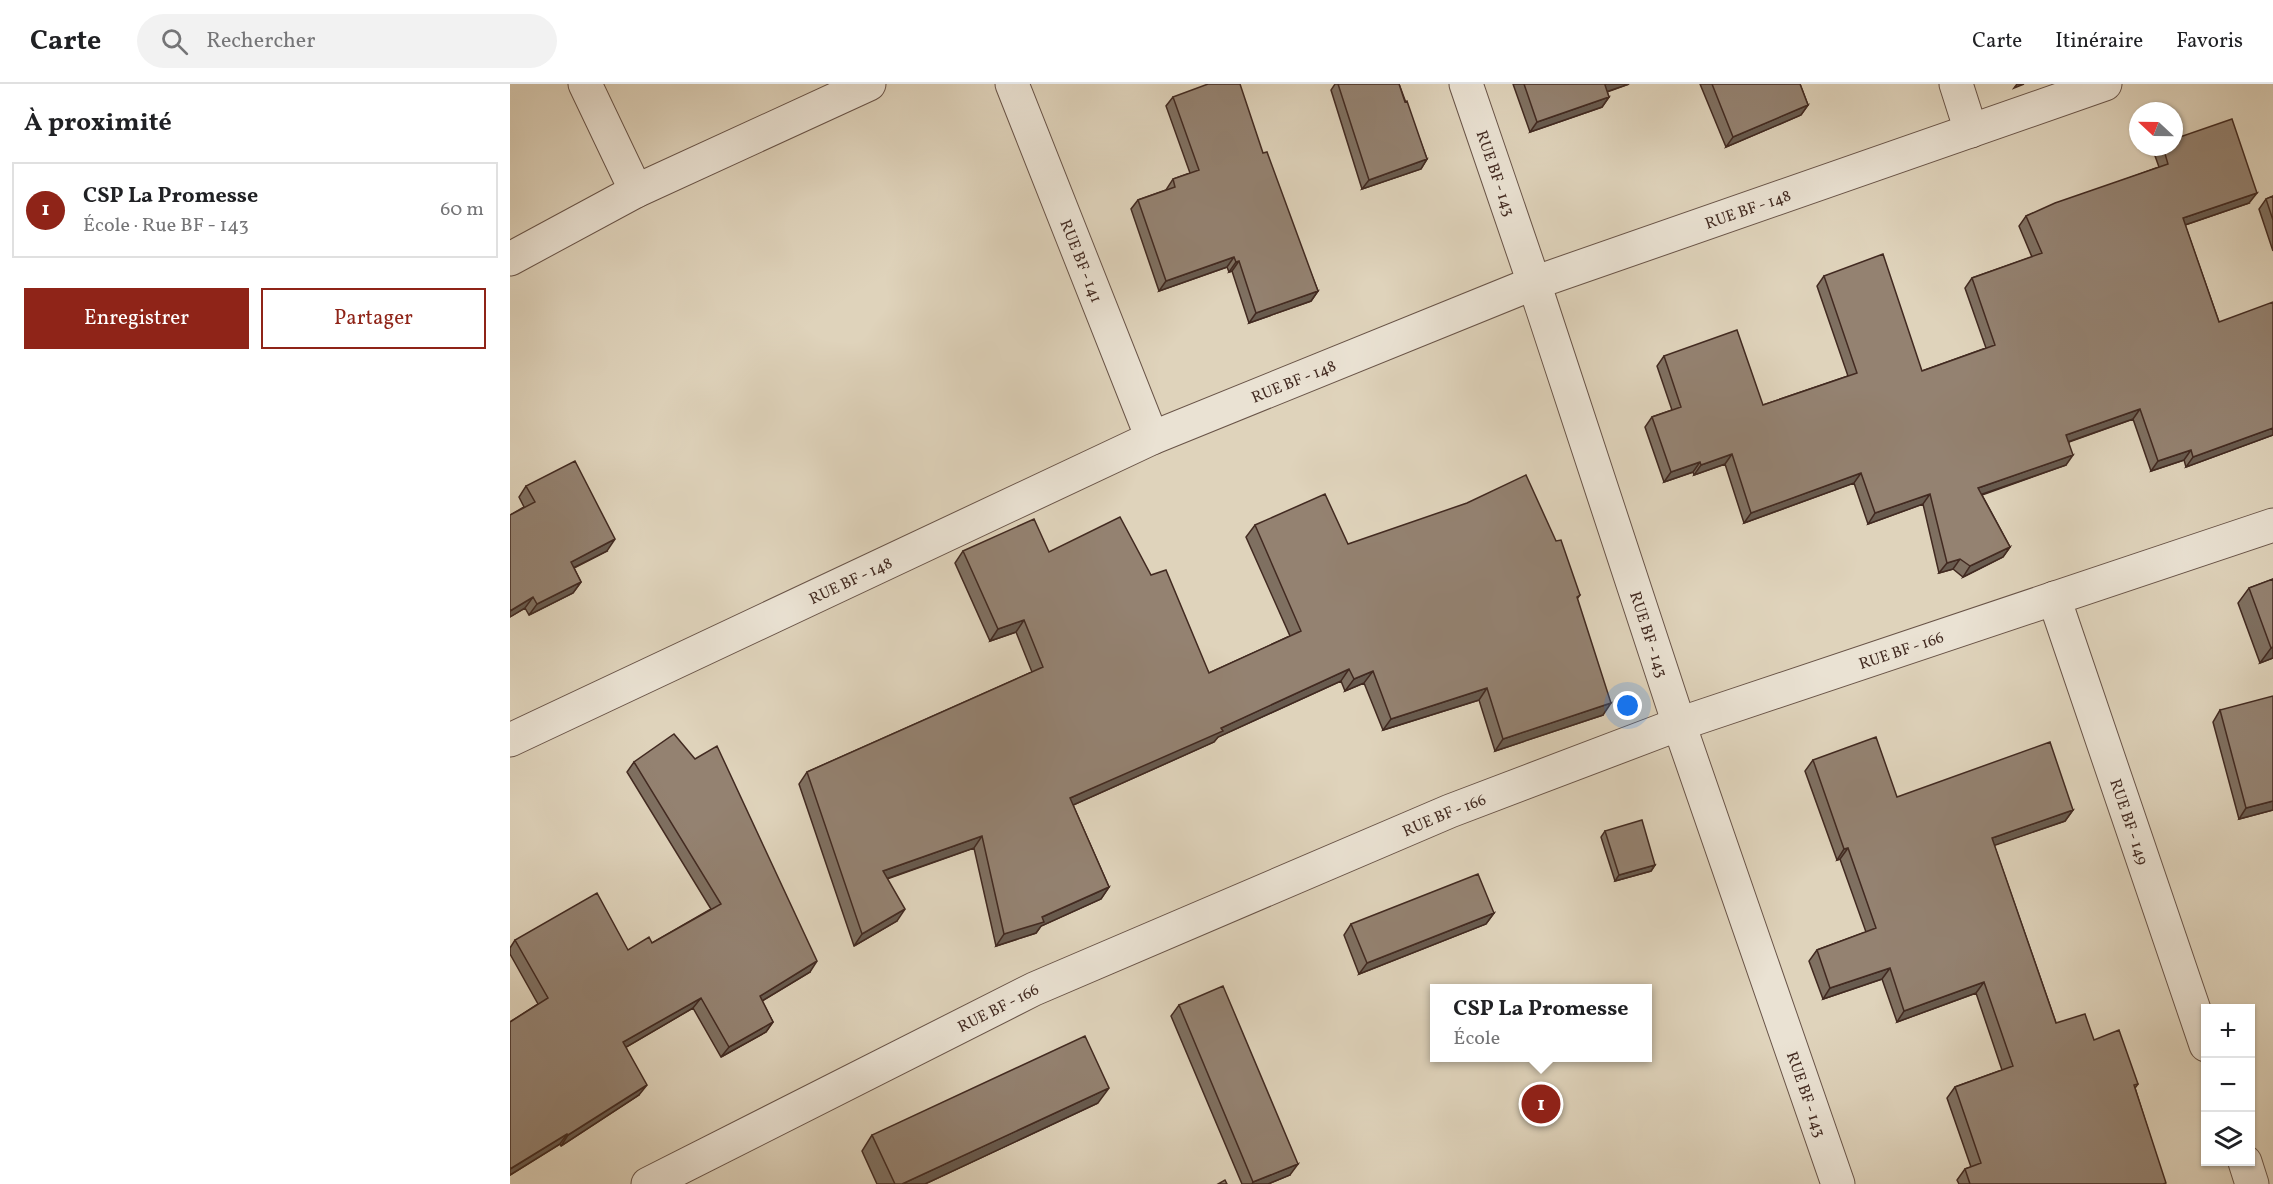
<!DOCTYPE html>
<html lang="fr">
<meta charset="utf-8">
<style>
body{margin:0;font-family:Vollkorn,serif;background:#f2f2f2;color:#202124}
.controls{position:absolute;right:18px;bottom:18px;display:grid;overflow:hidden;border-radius:0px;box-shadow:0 2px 4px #0004}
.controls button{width:54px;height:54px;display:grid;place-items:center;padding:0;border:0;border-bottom:2px solid #e0e0e0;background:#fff;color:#202124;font:30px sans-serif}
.compass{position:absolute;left:1619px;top:18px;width:54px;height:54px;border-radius:50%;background:#fff;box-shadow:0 2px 4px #0004;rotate:292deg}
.you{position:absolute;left:1118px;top:622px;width:21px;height:21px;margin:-15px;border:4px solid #fff;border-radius:50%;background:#1a73e8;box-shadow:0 0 0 9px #1a73e833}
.badge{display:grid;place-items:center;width:39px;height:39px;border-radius:50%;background:#8f2418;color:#fff;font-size:20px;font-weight:700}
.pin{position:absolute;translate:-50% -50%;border:3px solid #fff;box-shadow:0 2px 6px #0006}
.popup{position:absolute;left:920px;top:900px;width:222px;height:78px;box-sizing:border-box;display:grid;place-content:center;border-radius:0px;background:#fff;filter:drop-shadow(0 2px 4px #0005);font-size:20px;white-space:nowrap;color:#757577}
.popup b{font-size:22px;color:#202124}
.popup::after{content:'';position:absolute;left:50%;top:100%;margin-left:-12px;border:12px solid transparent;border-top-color:#fff}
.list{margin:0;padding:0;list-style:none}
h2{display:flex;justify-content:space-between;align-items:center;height:78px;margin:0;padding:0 24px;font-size:26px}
h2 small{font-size:20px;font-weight:400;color:#757577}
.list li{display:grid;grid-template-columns:39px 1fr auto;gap:18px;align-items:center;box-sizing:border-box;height:96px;margin:0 12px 12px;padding:0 12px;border:2px solid #e0e0e0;border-radius:0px}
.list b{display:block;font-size:22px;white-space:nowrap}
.list p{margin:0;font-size:20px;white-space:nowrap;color:#757577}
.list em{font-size:20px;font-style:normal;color:#757577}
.actions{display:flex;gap:12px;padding:18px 24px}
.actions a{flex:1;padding:14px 0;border:2px solid #8f2418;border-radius:0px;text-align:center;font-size:21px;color:#8f2418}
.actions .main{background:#8f2418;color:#fff}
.icon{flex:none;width:33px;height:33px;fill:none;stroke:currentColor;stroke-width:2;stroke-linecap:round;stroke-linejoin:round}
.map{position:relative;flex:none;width:1763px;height:1100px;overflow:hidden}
header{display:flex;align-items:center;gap:36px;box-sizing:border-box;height:84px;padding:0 30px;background:#fff;border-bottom:2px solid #e0e0e0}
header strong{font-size:28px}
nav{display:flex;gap:33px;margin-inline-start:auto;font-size:21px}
.search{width:420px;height:54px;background:#f2f2f2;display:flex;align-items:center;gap:15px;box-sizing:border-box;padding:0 21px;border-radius:33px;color:#757577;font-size:22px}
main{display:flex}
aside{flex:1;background:#fff}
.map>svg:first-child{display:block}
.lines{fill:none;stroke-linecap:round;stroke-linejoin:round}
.minor-casing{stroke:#695448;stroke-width:35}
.minor{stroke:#eae2d3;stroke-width:33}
.wall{fill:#7f7061;stroke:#422a21;stroke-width:1.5}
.shaded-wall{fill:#685b4f;stroke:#422a21;stroke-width:1.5}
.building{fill:#948271;stroke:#422a21;stroke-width:1.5}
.labels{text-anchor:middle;stroke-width:4.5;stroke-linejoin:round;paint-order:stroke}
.street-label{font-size:16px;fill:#422a21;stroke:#eae2d3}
</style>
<header>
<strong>Carte</strong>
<div class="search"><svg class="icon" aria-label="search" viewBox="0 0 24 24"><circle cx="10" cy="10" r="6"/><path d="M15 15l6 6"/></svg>Rechercher</div>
<nav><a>Carte</a><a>Itinéraire</a><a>Favoris</a></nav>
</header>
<main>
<aside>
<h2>À proximité<small></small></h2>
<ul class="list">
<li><span class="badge">1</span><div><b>CSP La Promesse</b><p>École · Rue BF - 143</p></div><em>60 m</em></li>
</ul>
<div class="actions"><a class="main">Enregistrer</a><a>Partager</a></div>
</aside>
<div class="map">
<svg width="1763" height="1100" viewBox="0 0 1763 1100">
<rect width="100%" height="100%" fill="#dfd3bb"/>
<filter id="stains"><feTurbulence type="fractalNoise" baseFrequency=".00333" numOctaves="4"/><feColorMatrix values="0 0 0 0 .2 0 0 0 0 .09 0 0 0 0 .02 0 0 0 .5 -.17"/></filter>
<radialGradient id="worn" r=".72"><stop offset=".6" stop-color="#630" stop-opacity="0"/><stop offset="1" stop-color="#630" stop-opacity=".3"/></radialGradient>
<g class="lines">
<g class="minor-casing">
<g id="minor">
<path d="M75 0 126 107"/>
<path id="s1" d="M502 0 642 354"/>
<path id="s2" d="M956 0 1024 199 1169 640 1328 1100"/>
<path d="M1446 0 1461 47"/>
<path d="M0 175 126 107 359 0"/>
<path id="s3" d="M1544 514 1696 961"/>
<path id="s4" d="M0 656 642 354 1024 199 1595 0"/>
<path d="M1735 1078 1742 1100"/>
<path id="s5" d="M138 1100 524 905 940 727 1169 640 1763 441"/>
</g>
</g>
<use href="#minor" class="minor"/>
</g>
<path class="wall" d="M825 0H889L917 75 911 85 852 105 821 6Z
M1003 0H1119L1097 8 1099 13 1092 23 1020 48Z
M1190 0H1290L1298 21 1291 31 1216 63Z
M663 13 753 69 808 207 801 217 739 239 722 187 719 188 717 183 649 207 621 125 628 116 656 106 663 95 680 89 656 22Z
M1648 63H1664L1739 119 1675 141 1709 238 1763 351 1676 383 1674 376 1641 387 1623 335 1559 358 1556 381 1472 411 1500 463 1493 473 1453 493 1443 485 1429 489 1413 420 1358 440 1344 399 1234 439 1215 380 1184 391 1183 388 1154 398 1135 343 1142 333 1162 326 1147 282 1154 272 1253 321 1338 292 1307 202 1314 192 1412 287 1476 264 1455 204 1462 194 1522 173 1509 142 1516 132 1649 83 1644 69Z
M1763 112V167L1749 125 1756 115Z
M16 402 97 467 64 484 71 498 63 509 19 531 15 524 0 533V431L14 423 9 413Z
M745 441 838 460 1070 511 1067 515 1093 631 985 667 969 616 873 646 854 599 835 607 831 597 708 653 704 658 563 721 599 803 591 815 531 842 526 849 486 862 464 764 377 795 387 837 344 862 289 700 297 688 522 588 506 548 480 557 445 479 453 467 539 468 641 491 699 589 780 552 736 453Z
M1763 495V574L1750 579 1728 519 1739 504Z
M1710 626 1763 726 1729 735 1703 638Z
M1303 676 1387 713 1563 726 1555 737 1484 761 1546 939 1584 956 1628 1000 1625 1004 1655 1100H1449L1447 1096 1455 1085 1461 1083 1437 1014 1445 1003 1492 986 1466 909 1387 938 1372 895 1313 915 1299 877 1307 866 1356 848 1330 775 1327 776 1295 687Z
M124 678 300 888 252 917 263 938 256 948 211 973 183 924 116 963 129 1011 51 1062 50 1060 0 1091V938L28 920 0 870V864L5 856 118 866 142 859 201 825 117 688Z
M1095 747 1145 781 1141 787 1105 797 1091 753Z
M984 829 976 840 849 890 834 851 841 840Z
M669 921 780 1091 758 1100H732L661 932Z
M588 1019 415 1100H367L352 1067 362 1051Z"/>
<path class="shaded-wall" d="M1096 0H1119L1087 11 1095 1Z
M1507 0H1514L1504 4Z
M1099 13 1092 23 1020 48 1027 38Z
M1298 21 1291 31 1216 63 1223 53Z
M917 75 911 85 852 105 859 96Z
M1747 109 1739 119 1666 144 1673 134Z
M724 173 717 183 649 207 656 197Z
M729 177 722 187 719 188 726 178Z
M808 207 801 217 739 239 746 229Z
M1630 325 1623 335 1549 361 1556 351Z
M1763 344V351L1676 383 1683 373Z
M1681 366 1674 376 1641 387 1648 377Z
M1222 370 1215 380 1184 391 1191 381Z
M1563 371 1556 381 1461 414 1468 404Z
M1190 378 1183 388 1154 398 1161 388Z
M1351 389 1344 399 1234 439 1241 429Z
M1420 410 1413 420 1358 440 1365 429Z
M105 455 97 467 53 489 61 478Z
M1500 463 1493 473 1453 493 1460 482Z
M1450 475 1443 485 1429 489 1437 479Z
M71 498 63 509 19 531 27 520Z
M23 513 15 524 0 533V527Z
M514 536 506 548 480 557 488 545Z
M1763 563V574L1750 579 1761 564Z
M839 585 831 597 708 653 704 658 552 726 560 714 711 644Z
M863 587 854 599 835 607 844 595Z
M977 604 969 616 873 646 881 635Z
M1101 619 1093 631 985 667 993 655Z
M1763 717V726L1729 735 1736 724Z
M1563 726 1555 737 1474 765 1482 754Z
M472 752 464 764 364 799 373 787Z
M1338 764 1330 775 1327 776 1334 765Z
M1145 781 1141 787 1105 797 1109 791Z
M599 803 591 815 531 842 526 849 486 862 494 850Z
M395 825 387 837 344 862 352 850Z
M984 829 976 840 849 890 857 879Z
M307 877 300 888 242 923 250 912Z
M1380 884 1372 895 1313 915 1320 904Z
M1474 898 1466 909 1387 938 1394 927Z
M191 914 183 924 106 969 113 958Z
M263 938 256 948 211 973 219 963Z
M137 1001 129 1011 51 1062 58 1051Z
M599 1004 588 1019 415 1100H392Z
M57 1050 50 1060 0 1091V1085Z
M788 1080 780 1091 758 1100H742L743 1098Z"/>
<path class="building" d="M698 0H730L753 69 757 68 808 207 746 229 729 177 726 178 724 173 656 197 628 116 665 103 663 95 689 86 663 13Z
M828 0H889L895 18 897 17 917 75 859 96Z
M1014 0H1096L1095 1 1099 13 1027 38Z
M1202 0H1290L1298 21 1223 53Z
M1722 35 1747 109 1673 134 1709 238 1763 218V344L1683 373 1681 366 1648 377 1630 325 1556 351 1563 371 1468 404 1500 463 1460 482 1450 475 1437 479 1420 410 1365 429 1351 389 1241 429 1222 370 1191 381 1190 378 1161 388 1142 333 1171 323 1154 272 1227 246 1253 321 1347 289 1314 192 1373 170 1412 287 1485 261 1462 194 1532 169 1516 132 1545 119 1658 80 1653 63H1664V55Z
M1763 112V136L1756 115Z
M65 377 105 455 61 478 71 498 27 520 23 513 0 527V431L25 418 16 402Z
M1016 391 1046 457 1051 456 1070 511 1067 513 1101 619 993 655 977 604 881 635 863 587 844 595 839 585 711 644 713 647 560 714 599 803 532 833 534 838 494 850 472 752 373 787 395 825 352 850 297 688 533 583 514 536 488 545 453 467 524 435 539 468 610 433 641 491 656 486 699 589 791 547 745 441 815 410 838 460 957 419Z
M1763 495V563L1761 564 1739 504Z
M1763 612V717L1736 724 1710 626Z
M164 650 185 675 207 662 307 877 250 912 263 938 219 963 191 914 113 958 137 1001 58 1051 57 1050 0 1085V938L38 914 5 856 87 809 118 866 139 853 142 859 211 820 124 678Z
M1366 653 1387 713 1540 658 1563 726 1482 754 1546 939 1575 930 1584 956 1609 946 1628 1000 1624 1001 1656 1099 1653 1100H1460L1455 1085 1471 1079 1445 1003 1503 982 1474 898 1394 927 1380 884 1320 904 1307 866 1366 844 1338 764 1334 765 1303 676Z
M1132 736 1145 781 1109 791 1095 747Z
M968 790 984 829 857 879 841 840Z
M713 902 788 1080 743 1098 669 921Z
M575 952 599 1004 392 1100H385L362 1051Z
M715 1096 717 1100H708Z"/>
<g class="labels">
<g class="street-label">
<text dy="6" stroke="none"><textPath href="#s2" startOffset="94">RUE BF - 143</textPath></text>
<text dy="6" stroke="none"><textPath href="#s4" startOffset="1348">RUE BF - 148</textPath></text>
<text dy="6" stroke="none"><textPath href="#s1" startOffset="190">RUE BF - 141</textPath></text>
<text dy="6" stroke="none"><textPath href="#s4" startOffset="862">RUE BF - 148</textPath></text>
<text dy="6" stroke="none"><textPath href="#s4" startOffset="376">RUE BF - 148</textPath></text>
<text dy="6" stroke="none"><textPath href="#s2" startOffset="580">RUE BF - 143</textPath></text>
<text dy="6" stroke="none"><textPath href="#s5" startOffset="1364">RUE BF - 166</textPath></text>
<text dy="6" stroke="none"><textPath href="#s5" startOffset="878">RUE BF - 166</textPath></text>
<text dy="6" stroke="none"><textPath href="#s3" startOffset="236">RUE BF - 149</textPath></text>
<text dy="6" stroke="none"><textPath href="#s5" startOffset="392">RUE BF - 166</textPath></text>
<text dy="6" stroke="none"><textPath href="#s2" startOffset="1066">RUE BF - 143</textPath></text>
</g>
</g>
<rect width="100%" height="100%" filter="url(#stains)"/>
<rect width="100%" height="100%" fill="url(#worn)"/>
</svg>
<div class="controls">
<button>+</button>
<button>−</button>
<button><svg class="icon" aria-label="layers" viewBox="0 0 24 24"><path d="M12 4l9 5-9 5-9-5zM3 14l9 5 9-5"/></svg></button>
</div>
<svg class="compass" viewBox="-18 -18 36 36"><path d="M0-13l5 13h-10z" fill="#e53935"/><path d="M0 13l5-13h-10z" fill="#757577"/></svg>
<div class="you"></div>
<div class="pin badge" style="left:1031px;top:1020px">1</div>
<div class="popup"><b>CSP La Promesse</b>École</div>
</div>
</main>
